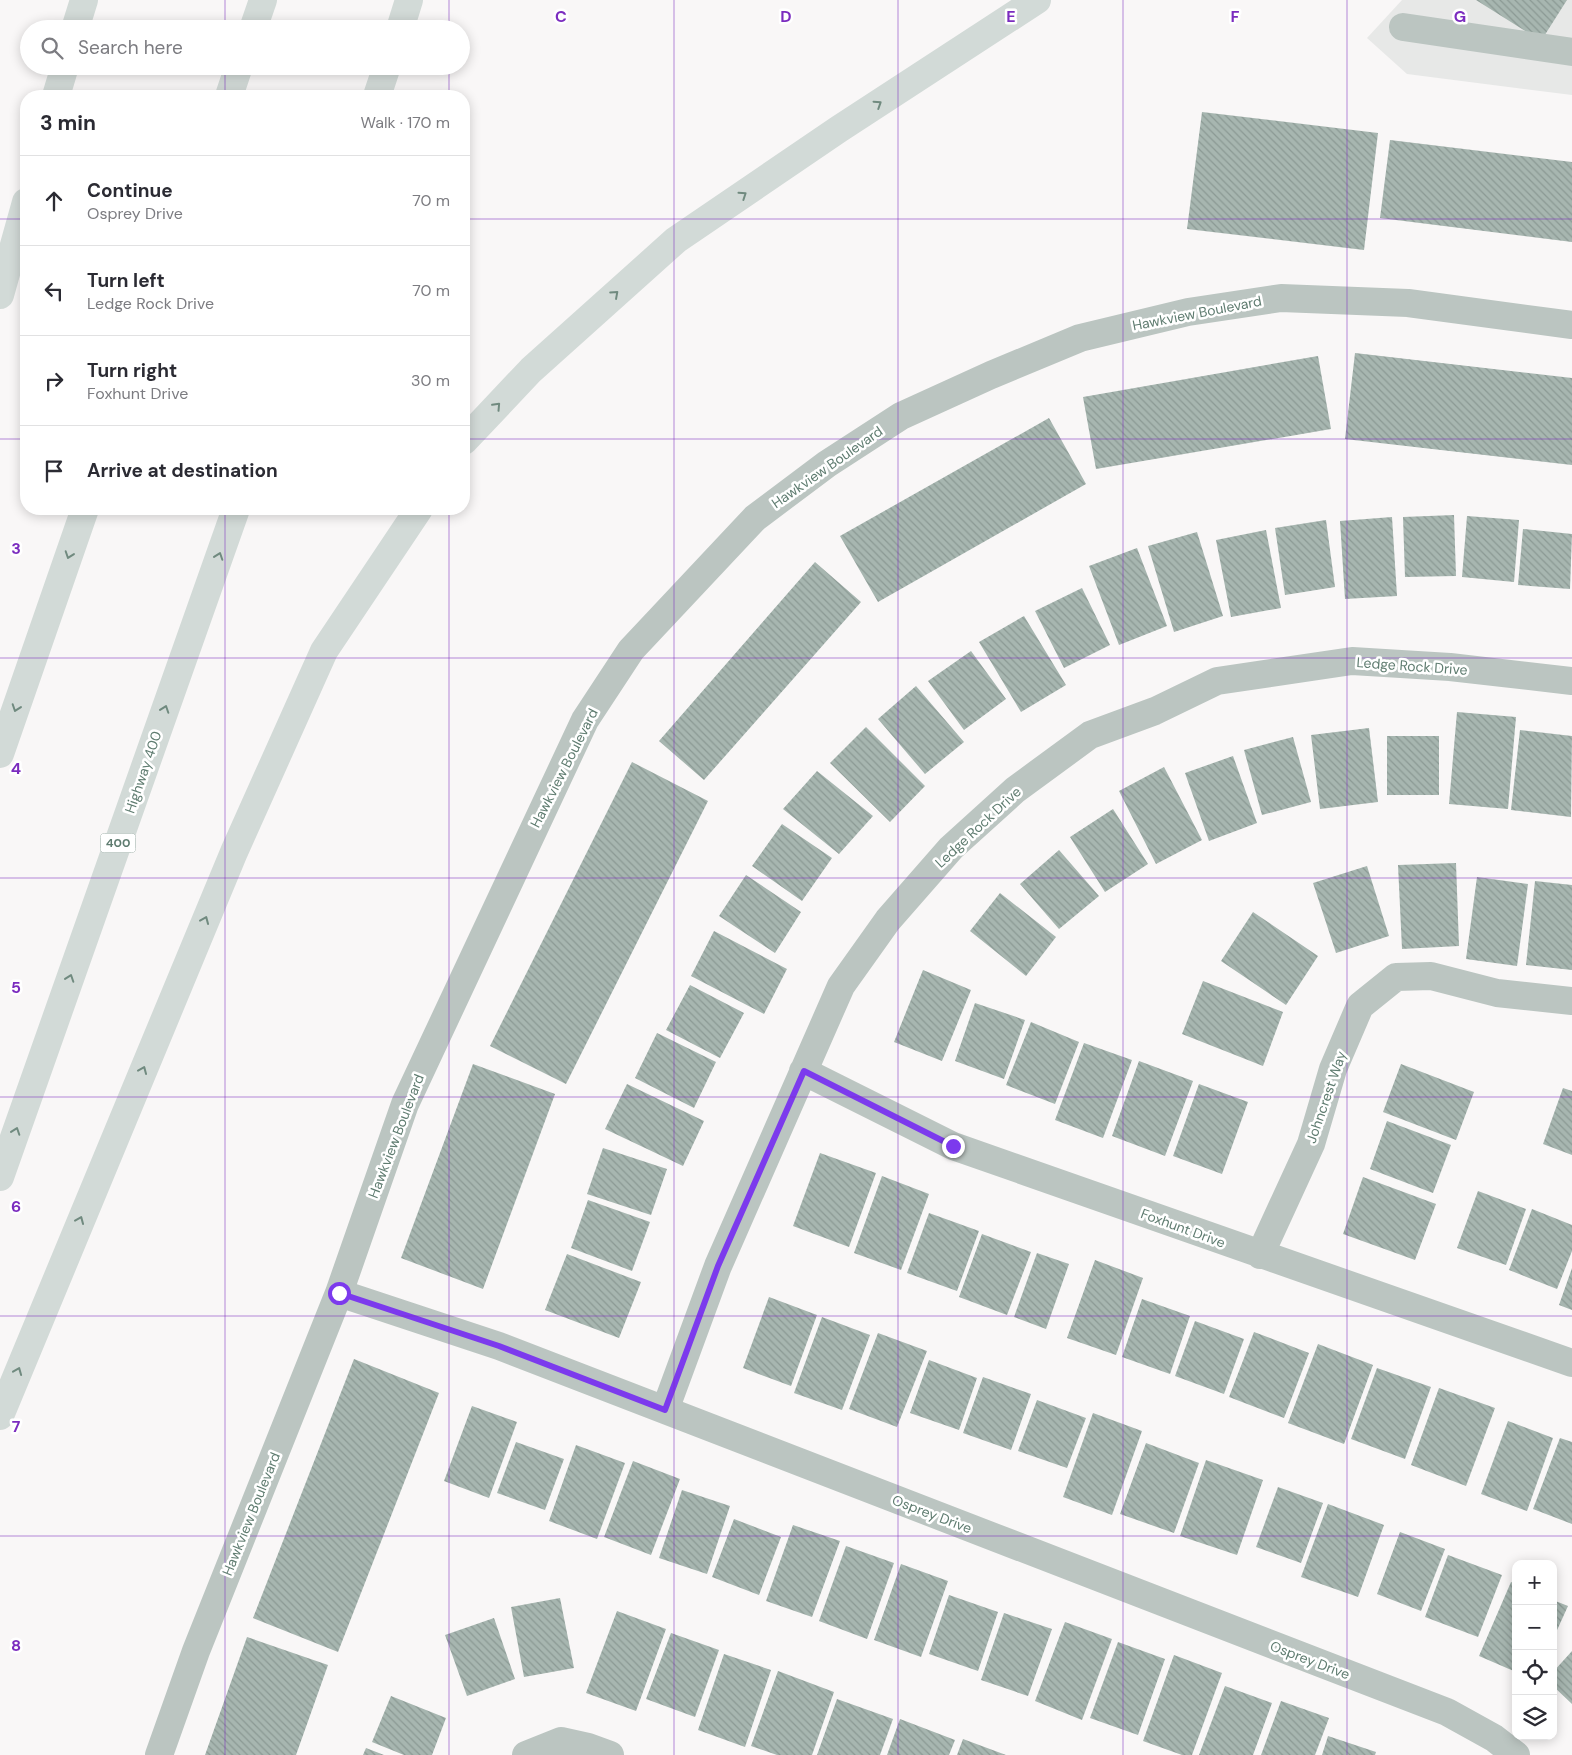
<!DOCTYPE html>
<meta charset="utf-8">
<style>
body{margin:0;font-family:"DM Sans",sans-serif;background:#f7f7f7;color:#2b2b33}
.controls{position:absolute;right:15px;bottom:15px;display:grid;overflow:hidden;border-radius:10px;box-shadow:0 2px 12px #0003}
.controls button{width:45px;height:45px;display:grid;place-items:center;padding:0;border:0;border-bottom:1px solid #e1e1e2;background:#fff;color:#2b2b33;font:25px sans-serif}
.stop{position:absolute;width:15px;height:15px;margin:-11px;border:4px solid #7c3aed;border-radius:50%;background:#fff}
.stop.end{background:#7c3aed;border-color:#fff;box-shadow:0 1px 5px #0008}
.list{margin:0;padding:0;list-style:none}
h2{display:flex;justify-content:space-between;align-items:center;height:65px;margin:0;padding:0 20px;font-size:21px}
h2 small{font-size:16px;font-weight:400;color:#7c7c81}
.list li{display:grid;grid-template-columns:32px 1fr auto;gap:15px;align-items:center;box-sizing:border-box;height:90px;padding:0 20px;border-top:1px solid #e1e1e2}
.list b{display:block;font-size:19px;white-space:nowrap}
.list p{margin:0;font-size:16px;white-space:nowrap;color:#7c7c81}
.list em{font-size:16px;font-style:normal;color:#7c7c81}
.icon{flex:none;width:28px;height:28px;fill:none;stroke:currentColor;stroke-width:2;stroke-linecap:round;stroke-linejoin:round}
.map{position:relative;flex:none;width:1572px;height:1755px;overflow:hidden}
.search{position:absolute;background:#fff;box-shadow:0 2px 12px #0003;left:20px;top:20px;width:450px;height:55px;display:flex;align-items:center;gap:12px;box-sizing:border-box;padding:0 18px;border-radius:28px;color:#7c7c81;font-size:19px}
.panel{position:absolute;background:#fff;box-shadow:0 2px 12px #0003;left:20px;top:90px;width:450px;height:425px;border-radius:20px}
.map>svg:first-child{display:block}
.built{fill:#e7e8e7}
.building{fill:url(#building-back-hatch)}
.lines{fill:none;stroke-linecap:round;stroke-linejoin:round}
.minor{stroke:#bbc5c1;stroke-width:28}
.highway{stroke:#d2dad7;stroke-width:28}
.oneway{stroke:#708a7f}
.route{stroke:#7c3aed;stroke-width:6}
.grid{fill:none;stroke:#7b2cbf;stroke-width:1;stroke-opacity:0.55}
.labels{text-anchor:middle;stroke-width:5;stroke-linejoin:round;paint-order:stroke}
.shield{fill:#fff;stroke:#8fa39b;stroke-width:1}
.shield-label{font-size:12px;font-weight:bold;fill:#5f7c70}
.street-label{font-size:14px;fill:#5f7c70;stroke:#fff}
.grid-label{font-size:16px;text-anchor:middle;font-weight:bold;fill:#7b2cbf;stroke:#fff;stroke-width:5;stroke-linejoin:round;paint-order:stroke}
</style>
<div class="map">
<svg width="1572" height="1755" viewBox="0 0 1572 1755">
<defs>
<pattern id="building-back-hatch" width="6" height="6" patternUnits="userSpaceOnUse" patternTransform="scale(1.25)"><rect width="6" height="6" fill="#a7b6b0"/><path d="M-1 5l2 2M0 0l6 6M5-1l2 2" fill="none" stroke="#8b9994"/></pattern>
</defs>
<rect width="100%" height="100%" fill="#f9f7f7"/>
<path class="built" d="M1402 0H1572V95L1407 74 1367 38Z"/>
<path class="building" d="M1476 0H1567L1541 41Z
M1202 112 1378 133 1364 250 1187 229Z
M1390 140 1572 162V242L1380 218Z
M1355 353 1572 378V465L1345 439Z
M1318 356 1331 429 1096 469 1083 397Z
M1049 418 1086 484 878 602 840 536Z
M1454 515 1456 576 1405 577 1403 517Z
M1467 516 1519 520 1514 582 1462 577Z
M1392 517 1397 596 1345 599 1340 521Z
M1326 520 1335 587 1285 595 1275 528Z
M1523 529 1572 534 1570 589 1518 585Z
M1266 530 1281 608 1231 617 1216 540Z
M1197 532 1223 616 1174 632 1148 546Z
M1137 548 1167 626 1119 645 1089 566Z
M815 562 861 602 704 780 659 741Z
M1082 588 1110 645 1064 668 1035 611Z
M1024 616 1066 685 1021 712 979 642Z
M971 651 1006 699 964 730 928 681Z
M916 686 964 742 925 774 878 719Z
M1457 712 1516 717 1508 809 1449 804Z
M866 727 925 786 890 822 830 763Z
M1369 728 1378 802 1320 809 1311 735Z
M1520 730 1572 736 1571 817 1511 810Z
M1387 736H1439V795H1387Z
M1293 737 1311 802 1262 815 1244 750Z
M1233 756 1257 823 1209 841 1185 773Z
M632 762 708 801 566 1084 490 1046Z
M1164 767 1202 840 1156 864 1119 791Z
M817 771 873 816 839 854 783 809Z
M1113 809 1148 864 1105 892 1070 837Z
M782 824 832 858 802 901 752 866Z
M1059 850 1099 896 1059 929 1020 884Z
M1456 863 1459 946 1402 949 1398 865Z
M1367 866 1389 936 1336 953 1313 883Z
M746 875 801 912 775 953 719 916Z
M1477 877 1528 884 1517 966 1466 959Z
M1535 881 1572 885V970L1526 965Z
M1000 893 1056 937 1026 976 970 931Z
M1253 912 1318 956 1286 1005 1221 961Z
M714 931 787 969 764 1014 691 976Z
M923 970 971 990 942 1061 894 1042Z
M1203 981 1283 1012 1263 1066 1182 1034Z
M690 985 744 1013 720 1058 666 1030Z
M975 1003 1025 1020 1004 1079 955 1061Z
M1031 1022 1079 1042 1055 1104 1006 1085Z
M657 1033 716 1062 694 1108 635 1078Z
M1084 1043 1132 1060 1103 1138 1055 1120Z
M1139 1061 1193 1081 1165 1156 1112 1136Z
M473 1064 555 1094 483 1289 401 1258Z
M1401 1064 1474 1092 1456 1140 1383 1112Z
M627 1084 704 1121 683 1166 605 1129Z
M1199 1084 1248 1102 1222 1174 1173 1156Z
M1563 1088 1572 1091V1155L1543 1144Z
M1387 1121 1451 1145 1433 1193 1370 1169Z
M603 1148 667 1169 651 1215 587 1194Z
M820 1153 876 1173 849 1247 793 1226Z
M882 1176 929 1194 901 1270 854 1253Z
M1363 1177 1436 1204 1415 1260 1343 1234Z
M1478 1191 1526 1209 1506 1265 1457 1248Z
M588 1200 650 1222 632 1271 571 1248Z
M1532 1209 1572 1225V1251L1557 1289 1509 1270Z
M929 1213 979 1231 957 1291 907 1273Z
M982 1234 1031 1252 1007 1315 959 1297Z
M1037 1253 1069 1264 1046 1329 1014 1317Z
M567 1254 641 1282 619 1338 545 1310Z
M1095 1260 1143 1278 1116 1355 1067 1338Z
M1572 1268V1310L1559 1305Z
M769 1297 817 1315 791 1386 743 1368Z
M1142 1299 1190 1316 1170 1374 1122 1357Z
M822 1317 870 1335 842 1410 794 1393Z
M1195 1321 1244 1339 1224 1394 1175 1376Z
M1254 1332 1309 1353 1284 1418 1229 1397Z
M878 1333 927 1351 897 1427 849 1409Z
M1318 1344 1373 1365 1344 1444 1288 1423Z
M354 1359 439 1393 338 1652 253 1618Z
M929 1360 977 1378 959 1430 910 1413Z
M1377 1368 1431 1387 1405 1459 1351 1439Z
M983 1377 1031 1394 1011 1450 963 1433Z
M1439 1388 1495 1408 1466 1486 1411 1465Z
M1037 1400 1086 1418 1067 1468 1018 1451Z
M472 1406 517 1422 489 1498 444 1481Z
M1093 1413 1142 1431 1112 1515 1063 1497Z
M1508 1421 1553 1438 1527 1511 1481 1494Z
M1560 1438 1572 1442V1524L1533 1509Z
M516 1442 564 1459 545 1510 497 1493Z
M1146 1443 1199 1463 1174 1533 1120 1514Z
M576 1445 625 1463 597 1539 549 1521Z
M1206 1460 1263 1480 1237 1555 1180 1536Z
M633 1461 680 1479 651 1555 604 1537Z
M1278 1487 1323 1503 1301 1563 1256 1547Z
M682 1490 730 1506 707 1574 659 1558Z
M1328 1504 1384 1525 1358 1597 1301 1577Z
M734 1519 781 1537 759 1595 712 1577Z
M793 1525 840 1541 812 1617 766 1601Z
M1400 1532 1445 1549 1421 1611 1377 1594Z
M846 1546 894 1563 867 1639 819 1621Z
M1448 1555 1502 1575 1478 1637 1425 1617Z
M901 1564 948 1581 921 1657 874 1640Z
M1511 1582 1516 1584V1672L1479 1656Z
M949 1595 998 1612 978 1671 929 1654Z
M560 1598 574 1668 524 1677 511 1607Z
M1553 1600 1568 1606 1553 1639Z
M617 1611 666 1629 636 1711 586 1693Z
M1004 1613 1052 1629 1028 1696 981 1680Z
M494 1618 515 1679 467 1696 445 1635Z
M1065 1622 1112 1639 1082 1720 1035 1701Z
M671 1633 719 1650 695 1717 646 1699Z
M247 1637 328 1665 296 1755H205Z
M1118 1642 1165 1659 1138 1735 1090 1718Z
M1572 1651V1704L1553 1686V1672Z
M724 1654 771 1670 745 1747 698 1730Z
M1174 1655 1222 1673 1192 1755H1182L1143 1741Z
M778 1671 834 1692 812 1755H777L751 1746Z
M1225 1686 1272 1703 1253 1755H1199Z
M391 1696 446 1718 432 1755H404L372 1742Z
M837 1699 893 1719 880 1755H817Z
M1281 1701 1329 1718 1315 1755H1261Z
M900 1719 955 1740 949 1755H887Z
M1328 1736 1376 1752 1375 1755H1322Z
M963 1739 1006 1755H957Z
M366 1748 384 1755H363Z"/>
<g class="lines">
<path class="minor" d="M1403 27 1572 52
M803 1071 953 1146 1572 1363
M1260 1255 1311 1144 1333 1069 1360 1006 1396 977 1431 976 1497 993 1572 1001
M339 1293 499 1346 1447 1712 1494 1738 1516 1755
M665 1410 718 1266 841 986 888 920 951 848 1015 790 1090 735 1155 711 1217 681 1352 661 1450 667 1572 681
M159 1755 196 1651 339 1293 405 1104 585 720 631 650 755 518 827 464 901 416 991 375 1080 338 1188 312 1281 298 1408 303 1572 325
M526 1755 561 1741 588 1747 610 1755"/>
<path class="highway" d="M75 29 84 0
M253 29 263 0
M400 29 409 0
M56 96 65 66
M229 96 239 66
M377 96 387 66
M0 295 26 202
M464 441 531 370 676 240 839 129 1037 0
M0 754 85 509
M0 1177 236 509
M0 1416 234 852 324 651 419 509"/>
</g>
<defs><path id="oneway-chevron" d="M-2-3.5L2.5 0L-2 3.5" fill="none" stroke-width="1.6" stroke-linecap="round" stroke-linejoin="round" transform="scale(1.25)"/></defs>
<g class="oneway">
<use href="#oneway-chevron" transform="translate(878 104) rotate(-33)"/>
<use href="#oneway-chevron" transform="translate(743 195) rotate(-34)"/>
<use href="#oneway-chevron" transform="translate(615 294) rotate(-42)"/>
<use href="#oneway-chevron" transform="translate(497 406) rotate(-47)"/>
<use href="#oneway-chevron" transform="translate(69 555) rotate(109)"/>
<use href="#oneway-chevron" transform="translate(219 556) rotate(-71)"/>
<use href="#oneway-chevron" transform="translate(16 708) rotate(109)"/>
<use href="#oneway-chevron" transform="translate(165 709) rotate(-71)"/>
<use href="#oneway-chevron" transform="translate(205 920) rotate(-67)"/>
<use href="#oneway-chevron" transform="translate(70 978) rotate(-71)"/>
<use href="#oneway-chevron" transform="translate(143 1070) rotate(-67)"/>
<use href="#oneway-chevron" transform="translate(16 1131) rotate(-71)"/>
<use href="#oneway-chevron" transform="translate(80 1220) rotate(-67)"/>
<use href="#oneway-chevron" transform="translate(18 1371) rotate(-68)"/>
</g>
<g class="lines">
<path class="route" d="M339 1293 499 1346 665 1410 718 1266 804 1071 953 1146"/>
</g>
<path class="grid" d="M225 0V29M449 0V29M674 0V1755M898 0V1755M1123 0V1755M1347 0V1755M225 66V96M449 66V96M0 219H26M464 219H1572M0 439H26M464 439H1572M225 509V1755M449 509V1755M0 658H1572M0 878H1572M0 1097H1572M0 1316H1572M0 1536H1572"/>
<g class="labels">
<rect class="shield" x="100.5" y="833.5" width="35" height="19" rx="4"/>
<g class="shield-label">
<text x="118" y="847">400</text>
</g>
<g class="street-label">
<text transform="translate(1197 313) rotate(-11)" y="5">Hawkview Boulevard</text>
<text transform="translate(827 467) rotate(-35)" y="5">Hawkview Boulevard</text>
<text transform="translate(1412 666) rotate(4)" y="5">Ledge Rock Drive</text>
<text transform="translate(564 768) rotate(-63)" y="5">Hawkview Boulevard</text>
<text transform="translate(143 772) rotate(-71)" y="5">Highway 400</text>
<text transform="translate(978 827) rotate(-43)" y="5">Ledge Rock Drive</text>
<text transform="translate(1326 1097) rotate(-71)" y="5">Johncrest Way</text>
<text transform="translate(396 1136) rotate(-69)" y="5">Hawkview Boulevard</text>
<text transform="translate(1183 1228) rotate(20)" y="5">Foxhunt Drive</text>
<text transform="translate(251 1514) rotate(-68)" y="5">Hawkview Boulevard</text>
<text transform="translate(932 1514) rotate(21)" y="5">Osprey Drive</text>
<text transform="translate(1310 1660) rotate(21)" y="5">Osprey Drive</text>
</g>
</g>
<g class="grid-label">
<text x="561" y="22">C</text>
<text x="786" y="22">D</text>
<text x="1011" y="22">E</text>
<text x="1235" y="22">F</text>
<text x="1460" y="22">G</text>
<text x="16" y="554">3</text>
<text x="16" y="774">4</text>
<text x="16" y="993">5</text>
<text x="16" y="1212">6</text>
<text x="16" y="1432">7</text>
<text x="16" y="1651">8</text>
</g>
</svg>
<div class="controls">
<button>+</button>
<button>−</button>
<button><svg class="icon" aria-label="locate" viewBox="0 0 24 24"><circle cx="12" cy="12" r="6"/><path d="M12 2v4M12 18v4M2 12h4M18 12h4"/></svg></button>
<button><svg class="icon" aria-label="layers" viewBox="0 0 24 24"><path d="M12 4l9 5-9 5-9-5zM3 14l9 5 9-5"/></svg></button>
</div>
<div class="stop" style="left:339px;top:1293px"></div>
<div class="stop end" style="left:953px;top:1146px"></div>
<div class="search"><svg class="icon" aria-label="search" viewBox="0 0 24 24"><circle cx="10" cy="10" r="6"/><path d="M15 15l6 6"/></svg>Search here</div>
<section class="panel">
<h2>3 min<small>Walk · 170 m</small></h2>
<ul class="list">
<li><svg class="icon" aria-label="ahead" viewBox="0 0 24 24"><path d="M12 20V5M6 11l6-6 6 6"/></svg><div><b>Continue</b><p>Osprey Drive</p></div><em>70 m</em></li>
<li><svg class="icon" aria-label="left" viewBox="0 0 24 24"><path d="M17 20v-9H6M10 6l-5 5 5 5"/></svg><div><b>Turn left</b><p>Ledge Rock Drive</p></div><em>70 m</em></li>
<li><svg class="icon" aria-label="right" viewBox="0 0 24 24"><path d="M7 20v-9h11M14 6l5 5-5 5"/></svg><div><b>Turn right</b><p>Foxhunt Drive</p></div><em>30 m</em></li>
<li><svg class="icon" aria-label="arrive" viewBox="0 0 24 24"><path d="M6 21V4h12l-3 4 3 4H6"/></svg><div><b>Arrive at destination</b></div></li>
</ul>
</section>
</div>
